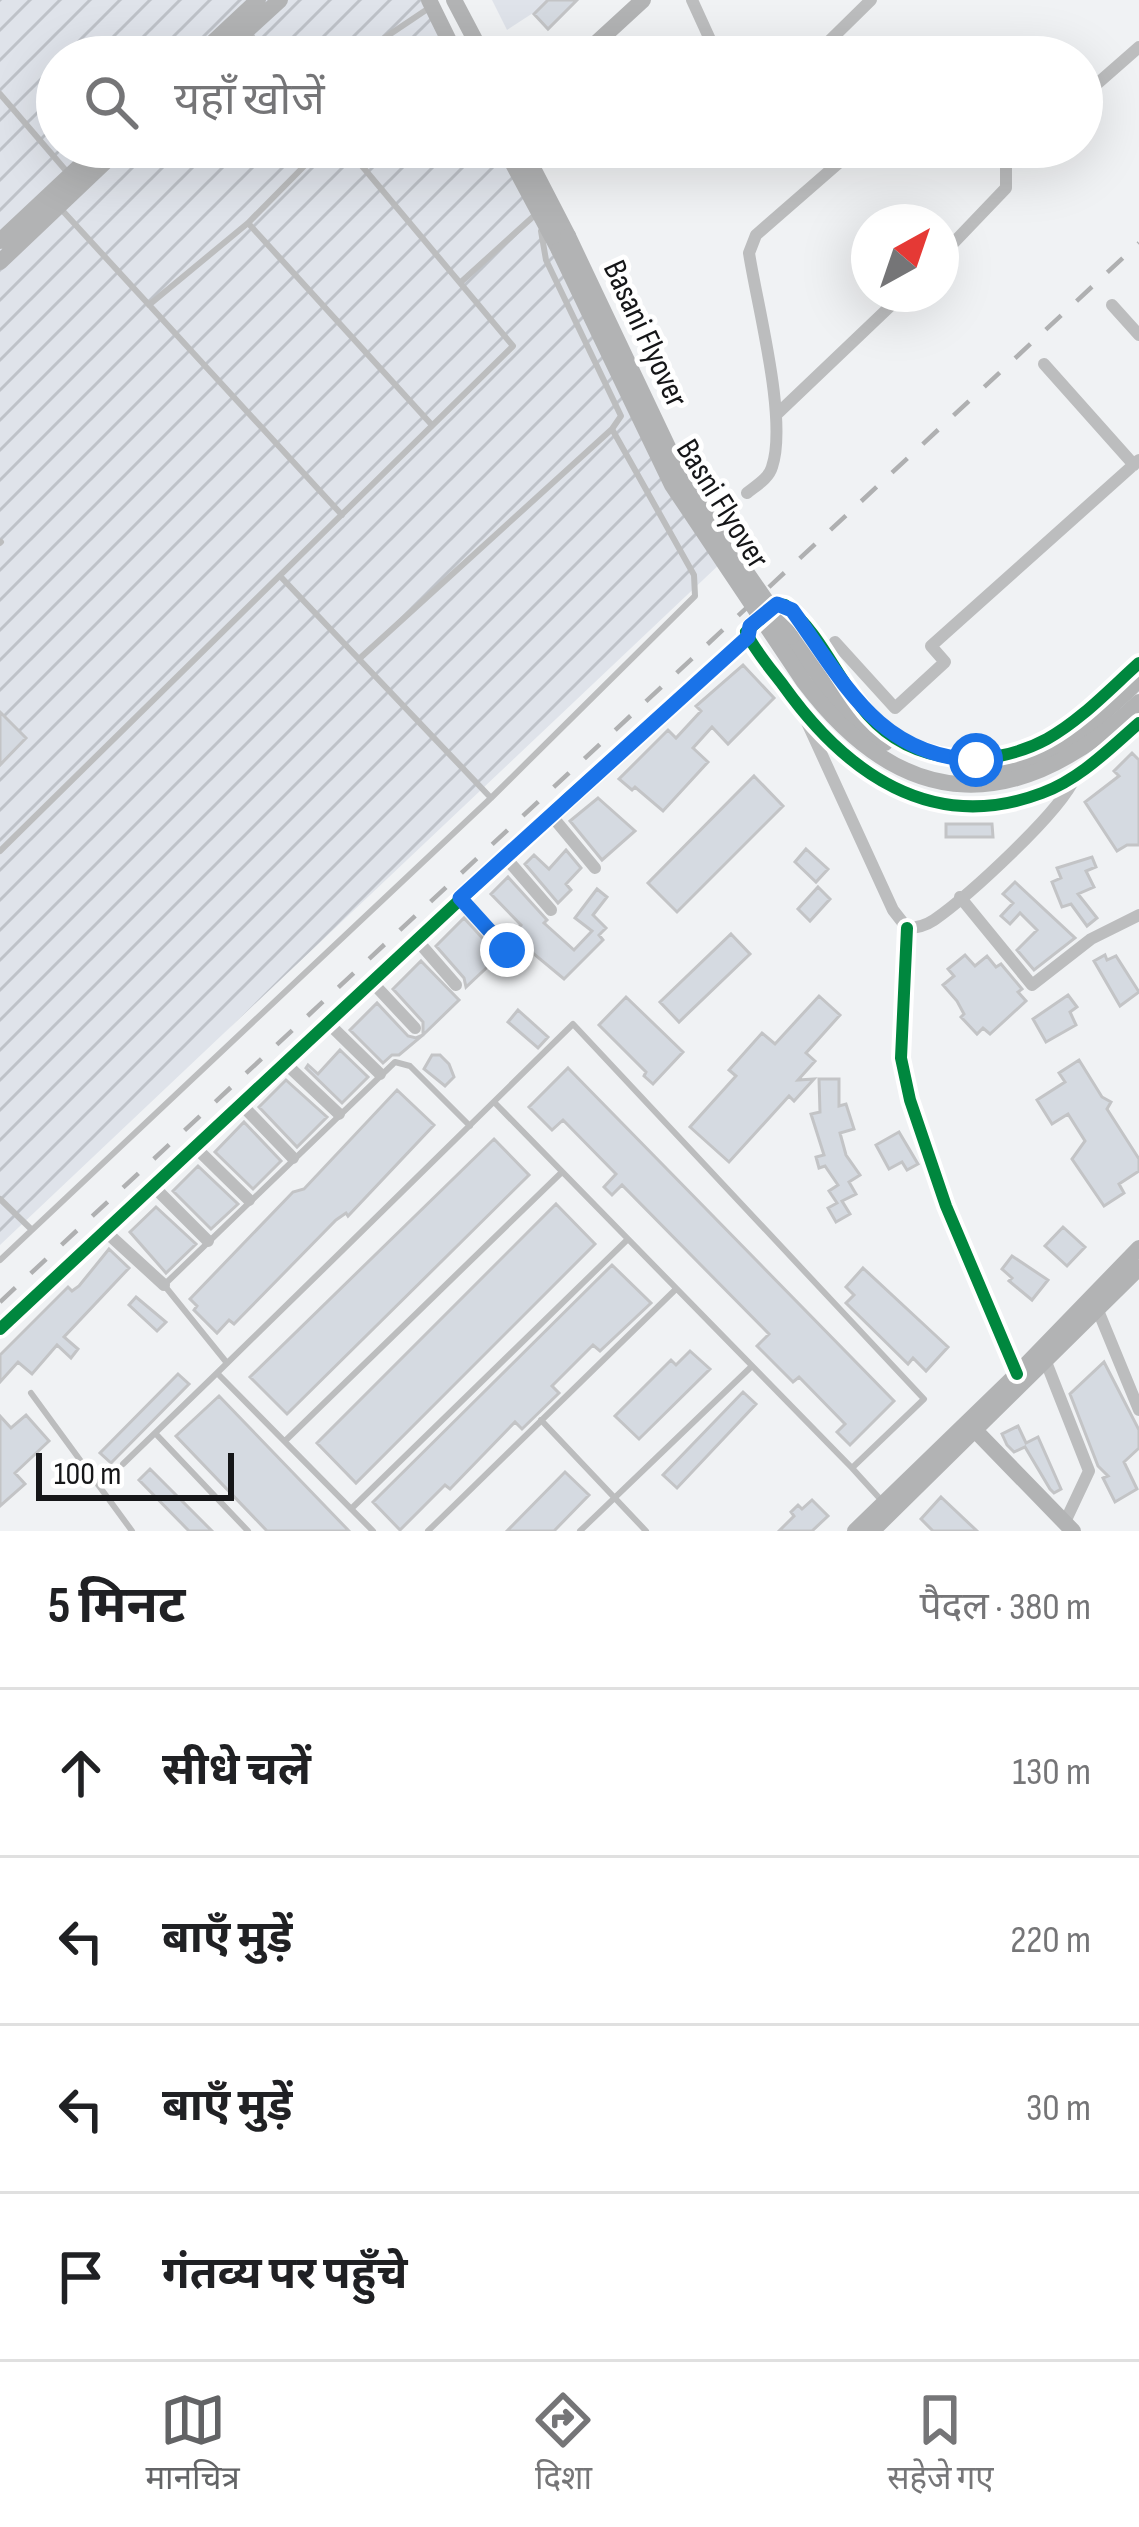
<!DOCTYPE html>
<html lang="hi">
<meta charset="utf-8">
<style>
body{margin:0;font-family:"Sofia Sans Condensed","Noto Sans Devanagari",sans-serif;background:#f2f2f2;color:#202124}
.compass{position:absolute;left:851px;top:204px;width:108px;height:108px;border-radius:50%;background:#fff;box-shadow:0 12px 48px #0002;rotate:40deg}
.scale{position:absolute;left:36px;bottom:30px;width:198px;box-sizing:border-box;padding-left:12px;border:6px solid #151618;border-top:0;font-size:33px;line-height:42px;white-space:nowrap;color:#151618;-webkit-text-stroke:9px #fff;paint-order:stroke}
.stop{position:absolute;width:36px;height:36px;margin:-27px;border:9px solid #1a73e8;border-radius:50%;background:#fff}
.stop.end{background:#1a73e8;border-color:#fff;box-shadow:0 3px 12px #0008}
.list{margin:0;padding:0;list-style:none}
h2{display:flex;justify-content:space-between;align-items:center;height:156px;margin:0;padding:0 48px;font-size:51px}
h2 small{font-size:39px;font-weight:400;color:#757577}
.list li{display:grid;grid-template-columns:78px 1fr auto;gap:36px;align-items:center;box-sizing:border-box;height:168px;padding:0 48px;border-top:3px solid #e0e0e0}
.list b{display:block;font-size:45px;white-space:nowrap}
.list em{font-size:39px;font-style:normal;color:#757577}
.icon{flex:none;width:66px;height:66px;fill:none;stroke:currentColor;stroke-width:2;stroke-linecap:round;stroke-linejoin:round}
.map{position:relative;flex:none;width:1139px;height:1531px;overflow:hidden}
.search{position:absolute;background:#fff;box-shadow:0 12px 48px #0002;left:36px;right:36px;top:36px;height:132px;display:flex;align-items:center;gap:30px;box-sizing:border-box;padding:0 42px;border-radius:66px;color:#757577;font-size:45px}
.sheet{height:828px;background:#fff}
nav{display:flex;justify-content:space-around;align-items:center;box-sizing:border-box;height:168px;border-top:3px solid #e0e0e0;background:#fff;font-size:33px;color:#757577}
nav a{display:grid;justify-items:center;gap:6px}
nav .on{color:#626365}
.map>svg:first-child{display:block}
.built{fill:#dfe3ea}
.industrial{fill:url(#industrial-furrows)}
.building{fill:#d5dae1;stroke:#c3c4c6;stroke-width:3}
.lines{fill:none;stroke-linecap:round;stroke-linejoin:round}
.lane{stroke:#bcbdbe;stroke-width:6}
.street{stroke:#bcbdbe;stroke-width:12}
.secondary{stroke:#b2b3b4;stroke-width:16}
.rail{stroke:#afb0b1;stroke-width:4.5;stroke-dasharray:21 21;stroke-linecap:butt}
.secondary-bridge{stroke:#b2b3b4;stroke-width:16}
.cycleway-casing{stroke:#fff;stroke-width:20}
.cycleway{stroke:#00873e;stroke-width:12}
.route{stroke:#1a73e8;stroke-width:15}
.labels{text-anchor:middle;stroke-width:10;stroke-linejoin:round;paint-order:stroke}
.street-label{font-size:33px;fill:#151618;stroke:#fff}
</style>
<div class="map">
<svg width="1139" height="1531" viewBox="0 0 1139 1531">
<defs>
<pattern id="industrial-furrows" width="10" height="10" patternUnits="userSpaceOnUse" patternTransform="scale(3)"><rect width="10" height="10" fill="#dfe3ea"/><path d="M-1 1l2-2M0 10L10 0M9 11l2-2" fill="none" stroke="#bec2c8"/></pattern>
</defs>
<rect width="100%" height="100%" fill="#f0f2f4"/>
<path class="built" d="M492 0H553L507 30Z"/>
<path class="industrial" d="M0 0H433L462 57H57V147H509L723 561 0 1245Z"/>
<path class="building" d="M548 0H577L548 29 534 14Z
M743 665 774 698 728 744 712 727 693 748 708 762 663 811 635 787 632 790 619 779 668 730 676 738 701 711 696 706Z
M0 712 26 738 0 765Z
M1132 753 1139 760V845H1127L1117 851 1085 802 1119 776 1114 771Z
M754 776 783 806 677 912 648 883Z
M598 798 635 831 602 860 570 821Z
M946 824H992L993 837H946Z
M806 849 828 869 816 882 795 862Z
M566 850 581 868 566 884 571 890 558 903 525 864 534 855 549 869Z
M1092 857 1096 867 1086 871 1094 887 1078 894 1097 918 1087 926 1071 904 1062 907 1052 882 1061 878 1057 868Z
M508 877 547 920 544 923 574 950 592 931 575 918 597 889 607 897 593 915 606 928 599 935 603 940 564 979 511 935 521 925 491 894Z
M1015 882 1075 938 1034 970 1017 950 1037 930 1020 913 1010 924 1001 916 1013 903 1003 894Z
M818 887 830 899 810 921 798 909Z
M464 918 499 956 466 987 464 978 436 946Z
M731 934 750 954 679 1022 660 1002Z
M965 955 975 966 987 956 996 967 1001 964 1022 989 1018 992 1026 1001 990 1034 983 1028 977 1034 961 1017 964 1014 957 1001 943 985 954 976 948 969Z
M1105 955 1107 960 1116 956 1139 992 1120 1006 1094 961Z
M421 961 459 1000 423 1035 399 1055H392L383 1063 350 1030 377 1003 408 1036 416 1038 423 1035V1022L393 989Z
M1068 995 1077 1007 1070 1012 1076 1025 1046 1042 1033 1019Z
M819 996 840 1015 806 1053 815 1061 798 1080 814 1079 794 1101 789 1096 729 1162 690 1127 736 1076 729 1070 762 1033 775 1044Z
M626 997 683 1052 653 1084 644 1076 646 1072 599 1025Z
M518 1010 548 1037 538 1048 508 1022Z
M340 1050 368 1077 342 1103 306 1068 308 1065 318 1074Z
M432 1055H440L449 1064 454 1077 445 1086 424 1069Z
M1079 1060 1102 1097 1111 1102 1107 1109 1139 1159V1171L1119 1184 1124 1193 1104 1206 1072 1159 1085 1141 1068 1114 1052 1124 1037 1100 1065 1082 1059 1073Z
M568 1068 894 1401 850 1445 837 1432 845 1424 799 1377 793 1382 757 1346 769 1334 622 1185 612 1195 604 1187 616 1174 563 1120 552 1130 529 1107Z
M819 1079H839V1106L846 1104 854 1129 840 1133 846 1155 860 1175 849 1182 856 1194 842 1201 850 1214 836 1222 828 1208 837 1203 829 1191 838 1185 825 1166 819 1168 816 1157 824 1155 811 1114 820 1112Z
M286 1080 327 1117 297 1147 259 1107Z
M397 1090 434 1125 348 1216 346 1213 336 1220 234 1324 229 1320 217 1333 194 1310 197 1306 190 1299 293 1192 304 1189Z
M244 1122 281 1161 253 1189 215 1152Z
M899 1132 918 1164 907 1170 902 1162 889 1169 876 1145Z
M494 1139 529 1175 287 1414 250 1377Z
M198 1166 238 1204 211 1229 173 1191Z
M556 1204 595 1244 356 1483 317 1443Z
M156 1207 196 1244 166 1273 130 1232Z
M1063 1227 1085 1247 1067 1266 1045 1246Z
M109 1249 129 1268 64 1337 78 1349 71 1358 57 1345 32 1374 18 1362 0 1382V1355L68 1287 72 1291 79 1286Z
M1012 1256 1048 1280 1032 1300 1009 1281 1012 1278 1002 1269Z
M612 1265 651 1303 600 1351 593 1345 552 1386 559 1393 522 1429 515 1422 450 1489 445 1485 400 1530 373 1502Z
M863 1268 948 1347 926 1371 913 1358 908 1364 846 1303 854 1295 846 1287Z
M136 1297 166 1322 157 1331 129 1305Z
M690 1351 710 1369 639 1439 615 1416 671 1360 676 1365Z
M1104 1362 1139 1430V1448L1124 1462 1137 1489 1115 1502 1103 1478 1108 1476 1098 1466 1070 1394Z
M178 1374 189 1384 111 1463 100 1453Z
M743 1392 756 1404 677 1488 663 1475Z
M219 1396 349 1531H267L176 1436Z
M26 1415 49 1441 15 1473 25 1484 0 1506V1416L11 1428Z
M1018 1426 1026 1443 1038 1437 1061 1489 1054 1493 1050 1489 1025 1447 1014 1452 1007 1445 1002 1434Z
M150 1469 212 1531H189L139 1480Z
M565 1472 589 1495 554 1531H507Z
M941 1497 977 1531H933L921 1519Z
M812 1500 828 1516 812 1531H779L794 1516 791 1512 798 1505 802 1509Z"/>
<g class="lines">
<path class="lane" d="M248 32 269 57
M356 57 429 8
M0 94 68 173
M61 209 342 515
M248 223 431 424
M461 282 536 214
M149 305 248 223 323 147
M0 543 1 542
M280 576 491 798 695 596 694 575 612 429
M359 659 612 429 621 416 546 260 541 231
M0 851 513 346 346 147
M0 1199 32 1230
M0 1260 491 798
M227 1363 164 1285 395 1062 410 1066 470 1126
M31 1393 132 1531
M541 1420 646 1531
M155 1433 248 1531
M285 1441 562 1172
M123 1464 217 1373
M852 1468 882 1501
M351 1509 628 1239
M373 1531 217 1373C336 1257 454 1141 573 1024L924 1399 852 1468 494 1102
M428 1531 676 1289
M580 1531 752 1366"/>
<path class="street" d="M692 0 718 57
M813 57 871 0
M1082 97 1139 47
M941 256 1006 188V147
M1112 305 1139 335
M1044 364 1134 465
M776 415 903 294
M747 493C757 485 769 478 772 467 788 420 757 305 749 253L756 235 857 147
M835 642 895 708 945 662 931 646 1139 460
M805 718 893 910 907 928C917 928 925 926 934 920 967 897 1061 812 1075 777
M551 815 595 868
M505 857 551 910
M960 897 1032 985 1091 939 1139 915
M460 898 507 950
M907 928 901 1058 910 1100 946 1206 1017 1374
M416 939 456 985
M371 981 415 1028
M327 1022 380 1074
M285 1063 339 1114
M241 1104 293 1158
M195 1147 249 1200
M153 1186 208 1241
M105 1231 164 1285
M1097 1308 1139 1410
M0 1329 571 796 748 637
M1046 1362 1089 1471 1065 1522"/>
<path class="secondary" d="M429 0 457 57
M454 0 484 57
M197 57 258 0
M218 57 280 0
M581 57 643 0
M504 147 559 250
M522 147 568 236
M0 241 100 147
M0 262 121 147
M791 637 837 702 885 743
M1139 663C1110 689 1081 720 1047 739 990 770 913 766 868 715 839 682 820 632 785 605L777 604 746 632C755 651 770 668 783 685 845 772 931 835 1042 793 1080 779 1109 749 1139 723
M984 769C1051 762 1093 725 1139 680
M969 1424 1073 1531
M855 1531 1017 1374 1139 1248
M872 1531 1139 1268"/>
<path class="rail" d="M0 1302 1139 243"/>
<path class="secondary-bridge" d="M568 236 685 483 791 637
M559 250 672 485 804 682C906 817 1020 814 1139 702"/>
<g class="cycleway-casing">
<path id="cycleway" d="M1139 663C1110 689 1081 720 1047 739 990 770 913 766 868 715 839 682 820 632 785 605L777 604 746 632C755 651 770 668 783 685 845 772 931 835 1042 793 1080 779 1109 749 1139 723
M907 928 901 1058 910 1100 946 1206 1017 1374
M0 1329 571 796 748 637"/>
</g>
<use href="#cycleway" class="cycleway"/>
</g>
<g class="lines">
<path class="route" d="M507 950 460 898 748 637 750 626 777 604 792 610C844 682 878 756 976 760"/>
</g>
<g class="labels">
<g class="street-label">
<text transform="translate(647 333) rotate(65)" y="12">Basani Flyover</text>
<text transform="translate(724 503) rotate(58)" y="12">Basni Flyover</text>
</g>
</g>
</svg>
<svg class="compass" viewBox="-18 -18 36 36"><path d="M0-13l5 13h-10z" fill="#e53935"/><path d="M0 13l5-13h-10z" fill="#757577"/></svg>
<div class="scale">100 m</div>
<div class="stop" style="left:976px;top:760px"></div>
<div class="stop end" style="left:507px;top:950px"></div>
<div class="search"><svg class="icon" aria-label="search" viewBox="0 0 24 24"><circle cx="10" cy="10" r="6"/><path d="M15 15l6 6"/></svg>यहाँ खोजें</div>
</div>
<section class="sheet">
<h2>5 मिनट<small>पैदल · 380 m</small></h2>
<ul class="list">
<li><svg class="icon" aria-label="ahead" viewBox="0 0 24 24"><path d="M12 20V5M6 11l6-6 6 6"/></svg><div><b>सीधे चलें</b></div><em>130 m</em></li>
<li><svg class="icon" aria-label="left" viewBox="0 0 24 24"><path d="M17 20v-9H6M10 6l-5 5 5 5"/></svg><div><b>बाएँ मुड़ें</b></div><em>220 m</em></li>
<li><svg class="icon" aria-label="left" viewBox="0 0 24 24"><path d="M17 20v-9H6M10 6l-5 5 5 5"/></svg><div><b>बाएँ मुड़ें</b></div><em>30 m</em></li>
<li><svg class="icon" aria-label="arrive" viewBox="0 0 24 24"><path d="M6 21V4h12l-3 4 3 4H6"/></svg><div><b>गंतव्य पर पहुँचे</b></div></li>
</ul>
</section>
<nav>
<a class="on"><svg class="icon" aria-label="map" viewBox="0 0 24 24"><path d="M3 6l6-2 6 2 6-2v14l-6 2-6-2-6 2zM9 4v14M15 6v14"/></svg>मानचित्र</a>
<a><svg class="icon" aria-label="directions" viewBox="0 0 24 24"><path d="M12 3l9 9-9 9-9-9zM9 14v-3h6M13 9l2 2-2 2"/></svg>दिशा</a>
<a><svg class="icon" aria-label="saved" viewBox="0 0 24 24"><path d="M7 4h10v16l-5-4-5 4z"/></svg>सहेजे गए</a>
</nav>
